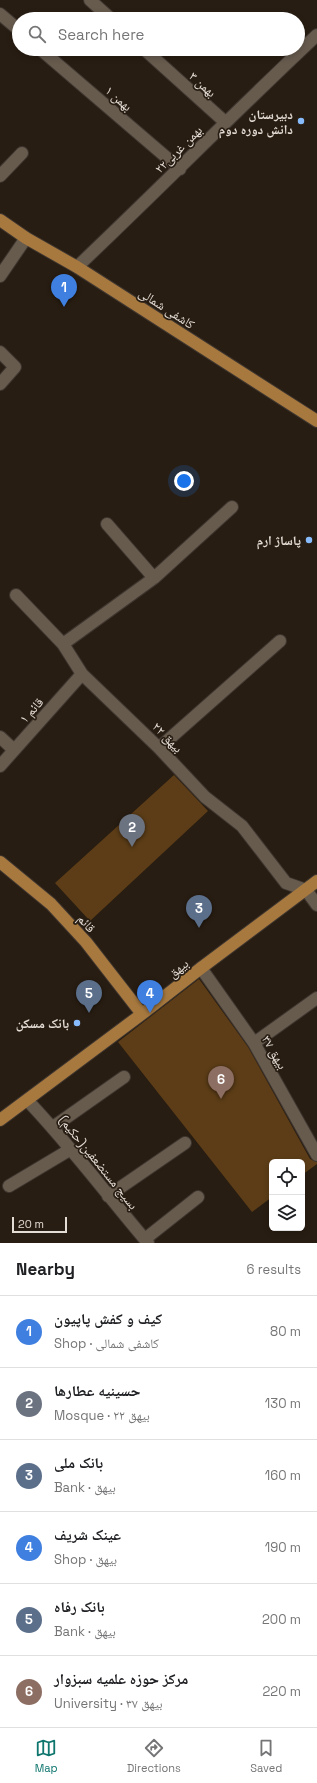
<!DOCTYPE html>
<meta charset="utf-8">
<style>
body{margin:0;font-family:"Space Grotesk","Noto Naskh Arabic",sans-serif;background:#f2f2f2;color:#202124}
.controls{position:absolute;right:12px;bottom:12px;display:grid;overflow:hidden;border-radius:6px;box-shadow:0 2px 6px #0003}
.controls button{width:36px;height:36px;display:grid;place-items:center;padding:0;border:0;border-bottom:1px solid #e0e0e0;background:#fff;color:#202124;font:20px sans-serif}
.scale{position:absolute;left:12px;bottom:10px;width:55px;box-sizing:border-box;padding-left:4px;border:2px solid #e4ddd6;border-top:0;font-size:11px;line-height:14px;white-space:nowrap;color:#e4ddd6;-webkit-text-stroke:3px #281d12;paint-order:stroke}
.you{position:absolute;left:184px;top:481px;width:14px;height:14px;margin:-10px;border:3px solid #fff;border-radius:50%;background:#1a73e8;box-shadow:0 0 0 6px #1a73e833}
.badge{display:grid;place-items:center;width:26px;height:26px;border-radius:50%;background:#0f766e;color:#fff;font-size:13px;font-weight:700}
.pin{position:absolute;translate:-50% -33px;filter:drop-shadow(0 1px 2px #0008)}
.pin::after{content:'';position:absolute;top:21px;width:14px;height:12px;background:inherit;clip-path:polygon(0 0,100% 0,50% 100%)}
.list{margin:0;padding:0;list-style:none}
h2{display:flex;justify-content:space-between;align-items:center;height:52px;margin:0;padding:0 16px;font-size:17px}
h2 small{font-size:13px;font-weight:400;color:#757577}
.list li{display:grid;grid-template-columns:26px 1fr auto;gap:12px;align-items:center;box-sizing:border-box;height:72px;padding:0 16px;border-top:1px solid #e0e0e0}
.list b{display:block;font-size:15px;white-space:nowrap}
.list p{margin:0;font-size:13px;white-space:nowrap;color:#757577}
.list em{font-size:13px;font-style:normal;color:#757577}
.icon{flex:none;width:22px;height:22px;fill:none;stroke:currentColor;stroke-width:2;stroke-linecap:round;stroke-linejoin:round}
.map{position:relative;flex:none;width:317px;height:1243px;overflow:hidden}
.search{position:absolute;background:#fff;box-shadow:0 2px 6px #0003;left:12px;right:12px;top:12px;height:44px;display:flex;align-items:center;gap:10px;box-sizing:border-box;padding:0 14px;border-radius:22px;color:#757577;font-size:15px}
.sheet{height:484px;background:#fff}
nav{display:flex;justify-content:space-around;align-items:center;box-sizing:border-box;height:56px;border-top:1px solid #e0e0e0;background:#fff;font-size:11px;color:#757577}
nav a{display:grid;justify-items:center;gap:2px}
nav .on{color:#0f766e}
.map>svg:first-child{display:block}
.building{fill:#5c3d17}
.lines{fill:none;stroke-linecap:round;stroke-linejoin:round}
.minor-casing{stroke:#3f3630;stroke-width:14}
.major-casing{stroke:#3f3630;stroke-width:14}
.minor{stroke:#675b4e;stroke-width:12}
.major{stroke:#a7793f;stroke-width:12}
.poi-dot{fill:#87bbfb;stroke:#281d12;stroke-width:1.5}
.labels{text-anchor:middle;stroke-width:3.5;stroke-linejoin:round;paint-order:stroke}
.street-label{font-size:13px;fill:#e4ddd6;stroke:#281d12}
.poi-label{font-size:13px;font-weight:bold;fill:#e4ddd6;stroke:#281d12;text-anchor:end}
</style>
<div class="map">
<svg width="317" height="1243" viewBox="0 0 317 1243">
<rect width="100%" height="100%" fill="#281d12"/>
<path class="building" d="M174 775 208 811 90 921 55 883Z
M199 979 248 1047 310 1159 317 1162V1164L302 1175V1162H272V1197L252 1212 118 1042Z"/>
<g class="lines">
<g class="minor-casing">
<path id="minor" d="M90 0 111 19
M0 14 19 30
M40 49 180 169
M144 49 225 122
M0 176 22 153
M77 267C158 190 236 111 317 35
M0 276 26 238
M0 352 15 367 0 384
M154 578 232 507
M16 595 63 644 82 674 159 748 205 797 242 826 286 883 306 890 317 905
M63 644 154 578 107 524
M0 737 14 750
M159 748 280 641
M0 766 82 674
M201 968 254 1043 317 1155
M254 1043 317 998
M27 1100C70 1145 107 1195 148 1243
M53 1127 124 1077
M9 1186 71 1149
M108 1196 185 1143
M145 1239 198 1197"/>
</g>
<g class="major-casing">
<path id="major" d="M0 220 26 238 77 267 317 421
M0 862 51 904 86 942 142 1014
M0 1120 142 1014 201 968 317 881"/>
</g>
<use href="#minor" class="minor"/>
<use href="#major" class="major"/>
</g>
<g class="poi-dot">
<circle cx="301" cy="121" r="4"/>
<circle cx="309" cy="540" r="4"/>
<circle cx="77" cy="1023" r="4"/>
</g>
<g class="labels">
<g class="street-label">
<text transform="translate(203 84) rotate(42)" y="5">بهمن ۳</text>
<text transform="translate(119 98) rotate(41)" y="5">بهمن ۱</text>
<text transform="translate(178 149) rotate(-45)" y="5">۲۲بهمن غربی</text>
<text transform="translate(167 308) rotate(33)" y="5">کاشفی شمالی</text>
<text transform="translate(31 710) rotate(-48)" y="5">قائم ۱</text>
<text transform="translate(168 737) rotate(45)" y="5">بیهق ۲۲</text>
<text transform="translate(87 923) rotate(48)" y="5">قائم</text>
<text transform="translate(178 968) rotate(-39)" y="5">بیهق</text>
<text transform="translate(275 1052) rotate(60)" y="5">بیهق ۳۷</text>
<text transform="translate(99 1162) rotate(51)" y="5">بسیج مستضعفین(حکیم)</text>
</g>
<g class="poi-label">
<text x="293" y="119">دبیرستان<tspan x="293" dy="15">دانش دوره دوم</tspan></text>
<text x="301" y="545">پاساژ ارم</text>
<text x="69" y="1028">بانک مسکن</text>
</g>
</g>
</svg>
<div class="controls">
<button><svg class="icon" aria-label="locate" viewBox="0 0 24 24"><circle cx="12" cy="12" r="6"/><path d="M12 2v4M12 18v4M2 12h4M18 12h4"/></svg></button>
<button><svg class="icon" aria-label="layers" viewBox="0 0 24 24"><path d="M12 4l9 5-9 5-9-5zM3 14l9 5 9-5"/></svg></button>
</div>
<div class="scale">20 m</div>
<div class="you"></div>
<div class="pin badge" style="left:64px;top:307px;background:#3f7fe0">1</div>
<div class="pin badge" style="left:132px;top:847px;background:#6b7280">2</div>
<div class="pin badge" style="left:199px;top:928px;background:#5c6f8a">3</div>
<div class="pin badge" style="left:150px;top:1013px;background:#3f7fe0">4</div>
<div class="pin badge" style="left:89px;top:1013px;background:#5c6f8a">5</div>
<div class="pin badge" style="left:221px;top:1099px;background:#8d6e63">6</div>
<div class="search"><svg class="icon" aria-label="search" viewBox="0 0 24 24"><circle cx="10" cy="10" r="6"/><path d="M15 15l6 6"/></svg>Search here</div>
</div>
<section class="sheet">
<h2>Nearby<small>6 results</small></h2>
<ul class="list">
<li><span class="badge" style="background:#3f7fe0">1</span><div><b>کیف و کفش پاپیون</b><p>Shop · کاشفی شمالی</p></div><em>80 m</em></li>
<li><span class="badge" style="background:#6b7280">2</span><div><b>حسینیه عطارها</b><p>Mosque · بیهق ۲۲</p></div><em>130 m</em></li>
<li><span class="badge" style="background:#5c6f8a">3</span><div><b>بانک ملی</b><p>Bank · بیهق</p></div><em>160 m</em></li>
<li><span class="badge" style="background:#3f7fe0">4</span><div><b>عینک شریف</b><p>Shop · بیهق</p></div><em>190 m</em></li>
<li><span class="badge" style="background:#5c6f8a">5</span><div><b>بانک رفاه</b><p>Bank · بیهق</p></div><em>200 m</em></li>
<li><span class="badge" style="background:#8d6e63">6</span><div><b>مرکز حوزه علمیه سبزوار</b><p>University · بیهق ۳۷</p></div><em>220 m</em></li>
</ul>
</section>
<nav>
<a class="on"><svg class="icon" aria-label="map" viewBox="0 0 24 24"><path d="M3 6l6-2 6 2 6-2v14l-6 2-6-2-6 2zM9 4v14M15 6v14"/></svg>Map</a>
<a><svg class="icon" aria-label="directions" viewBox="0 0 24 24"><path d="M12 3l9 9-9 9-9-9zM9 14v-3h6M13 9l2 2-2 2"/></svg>Directions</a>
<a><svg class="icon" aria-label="saved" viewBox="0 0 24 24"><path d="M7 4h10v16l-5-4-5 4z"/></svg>Saved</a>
</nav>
